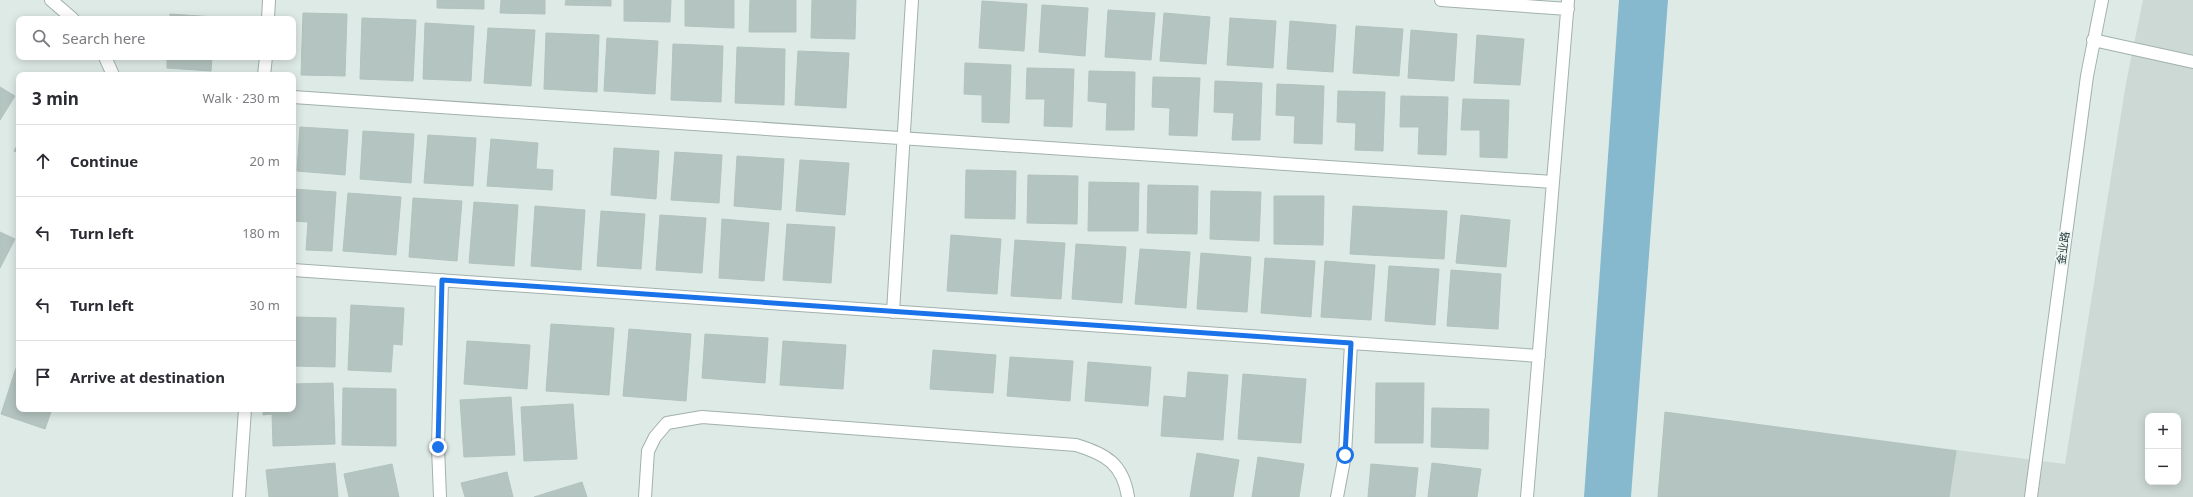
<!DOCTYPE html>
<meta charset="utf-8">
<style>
body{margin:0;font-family:"Noto Sans","Noto Sans SC",sans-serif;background:#f7f7f7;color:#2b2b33}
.controls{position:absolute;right:12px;bottom:12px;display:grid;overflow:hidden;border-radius:8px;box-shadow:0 2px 10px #0003}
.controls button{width:36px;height:36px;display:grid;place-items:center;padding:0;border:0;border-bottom:1px solid #e1e1e2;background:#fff;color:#2b2b33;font:20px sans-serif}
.stop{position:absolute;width:12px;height:12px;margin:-9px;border:3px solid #1a73e8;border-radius:50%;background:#fff}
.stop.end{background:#1a73e8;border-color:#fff;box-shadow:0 1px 4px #0008}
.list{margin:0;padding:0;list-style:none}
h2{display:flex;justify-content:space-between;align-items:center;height:52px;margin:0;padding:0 16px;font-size:17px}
h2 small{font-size:13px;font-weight:400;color:#7c7c81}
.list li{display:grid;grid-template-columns:26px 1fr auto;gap:12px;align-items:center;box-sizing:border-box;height:72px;padding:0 16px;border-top:1px solid #e1e1e2}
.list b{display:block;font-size:15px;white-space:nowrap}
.list em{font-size:13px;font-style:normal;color:#7c7c81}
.icon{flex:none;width:22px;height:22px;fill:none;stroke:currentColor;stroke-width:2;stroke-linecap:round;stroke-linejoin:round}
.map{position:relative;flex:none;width:2193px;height:497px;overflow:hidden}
.search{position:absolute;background:#fff;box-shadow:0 2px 10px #0003;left:16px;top:16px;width:280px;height:44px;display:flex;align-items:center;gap:10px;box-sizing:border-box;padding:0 14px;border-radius:8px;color:#7c7c81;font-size:15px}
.panel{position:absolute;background:#fff;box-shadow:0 2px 10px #0003;left:16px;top:72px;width:280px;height:340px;border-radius:8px}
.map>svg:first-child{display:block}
.built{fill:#cdd9d5;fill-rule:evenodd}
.water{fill:#87b9ce}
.building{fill:#b4c4c0;stroke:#b1c3be}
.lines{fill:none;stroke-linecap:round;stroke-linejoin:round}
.service-casing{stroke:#a1b1ae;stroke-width:14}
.minor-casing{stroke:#a1b1ae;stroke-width:14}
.service{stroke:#fff;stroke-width:12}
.minor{stroke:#fff;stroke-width:12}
.route{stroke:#1a73e8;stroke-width:5}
.labels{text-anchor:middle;stroke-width:4;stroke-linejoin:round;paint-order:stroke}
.street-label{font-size:11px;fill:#203936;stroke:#eff6f4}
</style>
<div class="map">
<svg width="2193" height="497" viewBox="0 0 2193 497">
<rect width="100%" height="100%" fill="#deeae6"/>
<path class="built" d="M2143 0H2193V497H1658L1665 412 2065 464 2126 83ZM2148 416H2178V482H2148Z"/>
<path class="water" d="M1619 0H1668L1631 497H1584Z"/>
<path class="building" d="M437 0H484V9L437 8Z
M501 0H545V14L500 13Z
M566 0H611V6L565 5Z
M624 0H671L670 22 624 21Z
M685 0H734V28L685 26Z
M750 0H796V32H749Z
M812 0H856L855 39 811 38Z
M982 1 1027 4 1024 51 979 48Z
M1042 5 1088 8 1085 56 1039 52Z
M1108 10 1155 13 1151 60 1105 57Z
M303 13 347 14 345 76 301 75Z
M1164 13 1210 17 1206 64 1160 61Z
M170 14 215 17V19H170Z
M362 18 416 20 413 81 360 79Z
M1230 18 1276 21 1273 68 1227 65Z
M1290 21 1336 25 1333 72 1287 69Z
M425 23 474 26 471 81 423 79Z
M1356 26 1403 29 1399 76 1353 73Z
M488 28 535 30 531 86 484 83Z
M1411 30 1457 34 1454 81 1408 78Z
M546 33 599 35 597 92 544 89Z
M1477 35 1524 39 1520 85 1474 83Z
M607 38 658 41 655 94 604 91Z
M673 44 723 46 721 102 671 100Z
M737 47 785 49 784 105 735 103Z
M798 51 849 53 846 108 795 105Z
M167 57H212L211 71 167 68Z
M965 63 1011 65 1009 123 982 122V95L964 94Z
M1027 68 1074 69 1072 127 1044 126 1045 99H1026Z
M1089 71 1135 72 1134 130H1106L1107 103 1088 101Z
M1153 77 1200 78 1197 136 1169 135 1170 108 1152 107Z
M1215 81 1262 83 1260 140H1232L1234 113 1214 112Z
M1277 84 1324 86 1322 144 1294 143 1295 116 1276 115Z
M0 87 15 96 0 120Z
M1338 91 1385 92 1383 151 1355 150 1356 123 1337 122Z
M1401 96 1448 97 1446 155 1418 154 1419 127H1400Z
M1463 99 1509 100 1507 158 1480 157V130H1461Z
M300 127 348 130 345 175 297 171Z
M363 131 414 134 411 183 360 179Z
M428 135 476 138 473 186 424 183Z
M491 139 538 143 536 169 553 170 552 190 487 186Z
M19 142V153L14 151Z
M614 148 659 151 656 199 611 195Z
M675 152 722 155 719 203 671 200Z
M737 156 784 159 781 210 734 206Z
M800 160 849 163 845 215 796 211Z
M966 170 1016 171 1015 219 965 218Z
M1028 175 1078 176 1077 224 1027 223Z
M1089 182 1139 183 1138 231H1088Z
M1148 185 1198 186 1197 234 1147 233Z
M293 189 336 192 332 251 306 250 308 222 293 221Z
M1211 191 1261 192 1259 241 1210 239Z
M348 193 401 197 396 255 343 251Z
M1274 196H1324L1323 245 1274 244Z
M413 198 462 201 457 261 409 257Z
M474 202 518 205 514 266 469 263Z
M535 206 585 210 581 270 531 266Z
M1353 206 1447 211 1444 259 1350 254Z
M601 211 645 214 641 269 597 266Z
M660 215 706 218 702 273 656 270Z
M1461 215 1510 220 1506 267 1456 263Z
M722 219 769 223 764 281 719 278Z
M787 224 835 227 831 283 783 280Z
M0 232 15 239 0 268Z
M951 235 1001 239 997 294 947 291Z
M1015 240 1065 243 1061 299 1011 296Z
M1076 244 1126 247 1122 303 1072 299Z
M1140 249 1190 252 1186 308 1135 304Z
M1201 253 1251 257 1247 312 1197 309Z
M1265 258 1315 261 1311 317 1261 313Z
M1325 261 1375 265 1371 320 1321 317Z
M1389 266 1439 269 1435 325 1385 321Z
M1451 270 1501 274 1498 329 1447 326Z
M351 305 404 308 402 345 393 344 391 372 348 370Z
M293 317 336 318 335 367 293 366Z
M551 324 614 328 609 395 546 391Z
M629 329 691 334 686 401 623 396Z
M705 334 768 338 765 383 702 378Z
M467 341 530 345 527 389 464 384Z
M783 341 846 345 843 389 780 385Z
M933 350 996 355 993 393 930 389Z
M1010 357 1073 361 1070 401 1007 396Z
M1088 362 1151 367 1148 406 1085 401Z
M16 368 19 369V409H52L45 429 1 414Z
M1188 372 1228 375 1223 440 1161 436 1164 396 1186 398Z
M1243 374 1306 379 1301 443 1238 439Z
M333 383 335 444 273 446 272 414 263 415V409H293V384Z
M1376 383H1424L1423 443H1375Z
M343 388 396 389V446L342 445Z
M511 397 515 455 464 457 460 400Z
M573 404 577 459 524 461 521 407Z
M1432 408 1489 409 1488 449 1431 447Z
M1665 412 1956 451 1949 497H1658Z
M1197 453 1239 460 1233 497H1190Z
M1258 457 1304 464 1299 497H1252Z
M335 463 338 497H269L266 470Z
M1432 463 1481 469 1477 497H1428Z
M392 464 399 497H349L344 474Z
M1371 464 1418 468 1415 497H1368Z
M507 472 513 497H465L461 483Z
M582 482 587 497H534Z"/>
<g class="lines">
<g class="service-casing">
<path id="service" d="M51 0 73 19
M1441 0 1568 9
M268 19 269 0
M105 57 113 75
M264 75 266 57
M293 97 1553 182
M293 270 1539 356
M893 312 912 0
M239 497 245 409
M440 497 438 447 442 280
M645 497 648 451 655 437 667 423 702 417 1076 445C1106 454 1123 464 1128 497
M1337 497 1345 455 1351 343
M1527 497 1568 0"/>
</g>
<g class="minor-casing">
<path id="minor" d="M2093 40 2193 62
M2031 497 2087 76 2102 0"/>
</g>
<use href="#service" class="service"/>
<use href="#minor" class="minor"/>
</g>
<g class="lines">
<path class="route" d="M438 447 442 280 1351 343 1345 455"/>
</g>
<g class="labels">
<g class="street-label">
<text transform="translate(2063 248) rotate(-82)" y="4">金业路</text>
</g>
</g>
</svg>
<div class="controls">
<button>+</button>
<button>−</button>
</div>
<div class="stop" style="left:1345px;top:455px"></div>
<div class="stop end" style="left:438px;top:447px"></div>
<div class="search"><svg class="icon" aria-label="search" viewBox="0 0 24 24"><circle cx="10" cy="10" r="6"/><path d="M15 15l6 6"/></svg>Search here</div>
<section class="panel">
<h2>3 min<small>Walk · 230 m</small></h2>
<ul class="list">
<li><svg class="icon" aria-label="ahead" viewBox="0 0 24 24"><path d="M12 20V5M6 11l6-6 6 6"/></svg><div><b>Continue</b></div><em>20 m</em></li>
<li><svg class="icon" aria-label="left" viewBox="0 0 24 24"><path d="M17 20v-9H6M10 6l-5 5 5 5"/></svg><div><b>Turn left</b></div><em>180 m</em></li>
<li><svg class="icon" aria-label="left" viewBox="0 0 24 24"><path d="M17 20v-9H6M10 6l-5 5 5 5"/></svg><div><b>Turn left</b></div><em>30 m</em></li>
<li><svg class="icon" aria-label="arrive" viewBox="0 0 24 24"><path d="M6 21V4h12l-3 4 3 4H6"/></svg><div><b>Arrive at destination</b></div></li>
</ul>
</section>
</div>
